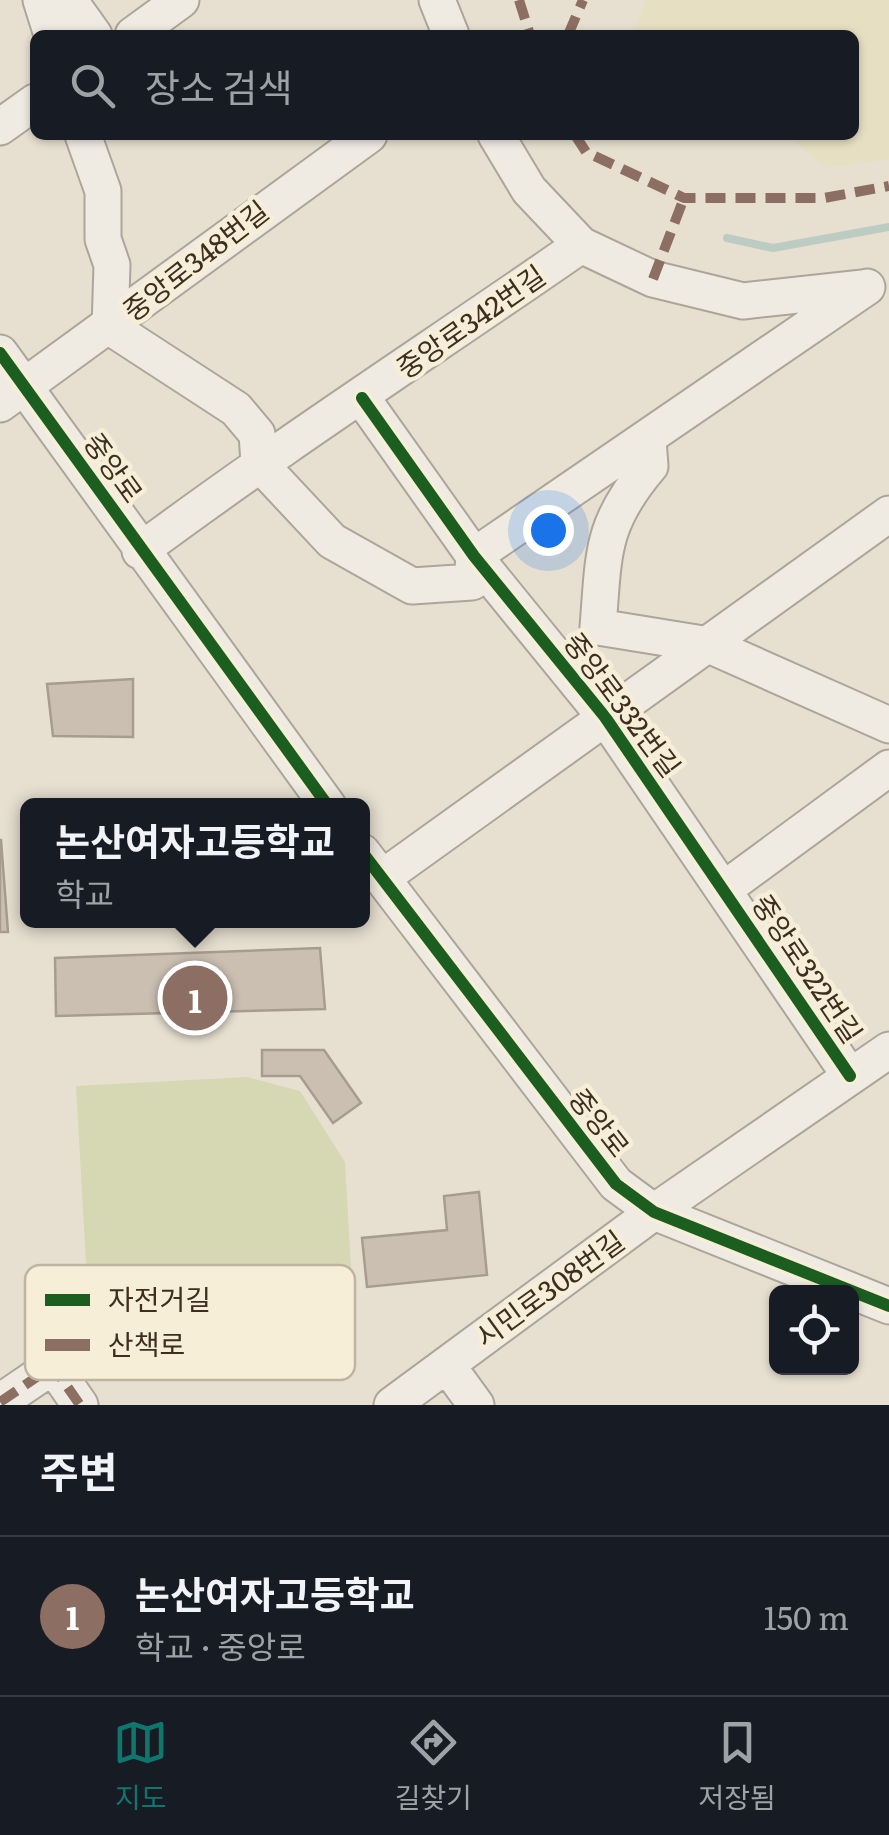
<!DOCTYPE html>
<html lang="ko">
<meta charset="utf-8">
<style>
body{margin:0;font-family:Literata,"Noto Sans KR",serif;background:#242831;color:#f1f3f6}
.controls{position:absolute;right:30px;bottom:30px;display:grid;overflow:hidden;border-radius:15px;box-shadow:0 2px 8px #0004}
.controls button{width:90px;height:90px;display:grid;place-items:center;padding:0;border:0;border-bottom:2px solid #363941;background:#171b24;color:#f1f3f6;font:50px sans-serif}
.you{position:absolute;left:548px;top:530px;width:35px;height:35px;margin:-25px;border:8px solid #fff;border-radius:50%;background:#1a73e8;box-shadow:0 0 0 15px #1a73e833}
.badge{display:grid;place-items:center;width:65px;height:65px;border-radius:50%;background:#0f766e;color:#fff;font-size:32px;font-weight:700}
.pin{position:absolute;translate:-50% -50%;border:5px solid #fff;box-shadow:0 2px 10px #0006}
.popup{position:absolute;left:20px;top:798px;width:350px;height:130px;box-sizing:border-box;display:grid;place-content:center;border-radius:15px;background:#171b24;filter:drop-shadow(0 2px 8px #0005);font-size:32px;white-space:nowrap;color:#9ea1a6}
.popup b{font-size:38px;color:#f1f3f6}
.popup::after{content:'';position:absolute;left:50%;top:100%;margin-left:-20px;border:20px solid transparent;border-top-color:#171b24}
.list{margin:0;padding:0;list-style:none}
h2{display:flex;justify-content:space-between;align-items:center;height:130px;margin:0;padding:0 40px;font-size:42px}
h2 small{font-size:32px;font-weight:400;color:#9ea1a6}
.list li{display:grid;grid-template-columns:65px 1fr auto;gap:30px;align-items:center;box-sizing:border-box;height:160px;padding:0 40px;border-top:2px solid #363941}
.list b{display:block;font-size:38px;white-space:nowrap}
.list p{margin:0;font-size:32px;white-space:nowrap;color:#9ea1a6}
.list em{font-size:32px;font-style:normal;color:#9ea1a6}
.icon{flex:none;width:55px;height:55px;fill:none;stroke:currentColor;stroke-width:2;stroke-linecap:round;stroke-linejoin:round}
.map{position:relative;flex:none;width:889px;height:1405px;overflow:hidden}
.search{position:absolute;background:#171b24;box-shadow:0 2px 8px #0004;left:30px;right:30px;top:30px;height:110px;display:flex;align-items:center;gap:25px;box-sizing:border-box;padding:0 35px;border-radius:15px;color:#9ea1a6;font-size:38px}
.sheet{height:290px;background:#171b24}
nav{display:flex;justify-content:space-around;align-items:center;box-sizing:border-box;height:140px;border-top:2px solid #363941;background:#171b24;font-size:28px;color:#9ea1a6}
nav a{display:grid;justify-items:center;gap:5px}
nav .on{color:#0f766e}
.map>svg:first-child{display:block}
.farmland{fill:#e6dfc2}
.green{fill:#d6d7b3}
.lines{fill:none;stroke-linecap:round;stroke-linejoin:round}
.stream{stroke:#bcccc2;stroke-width:8}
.building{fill:#cbbfb2;stroke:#a89c90;stroke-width:2.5}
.minor-casing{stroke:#ada599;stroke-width:39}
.minor{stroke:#efebe3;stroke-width:35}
.quiet{stroke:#8d6e63;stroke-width:10;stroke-dasharray:20 10;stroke-linecap:butt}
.cycleway-casing{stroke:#f7eed8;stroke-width:19}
.cycleway{stroke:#1b5e20;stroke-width:12}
.labels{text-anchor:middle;stroke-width:9;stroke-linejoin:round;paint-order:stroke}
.street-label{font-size:28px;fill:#3d2e20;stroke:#f7eed8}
.key{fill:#f7eed8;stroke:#bfb4a1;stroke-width:2.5}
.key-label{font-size:28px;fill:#3d2e20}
</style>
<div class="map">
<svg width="889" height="1405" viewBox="0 0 889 1405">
<rect width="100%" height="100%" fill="#e7e0d1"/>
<path class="farmland" d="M646 0H889V159L826 168 786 135H854V35H633Z"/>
<path class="green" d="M247 1077 300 1091 345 1162 352 1285 88 1300 76 1086Z"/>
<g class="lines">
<path class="stream" d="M727 238 773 248 889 227"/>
</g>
<path class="building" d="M133 679V737L53 736 47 684Z
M0 840H1L8 932H0Z
M320 948 325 1009 56 1016 55 958Z
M262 1050H324L361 1103 333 1123 300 1076H262Z
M479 1192 487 1275 367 1287 362 1238 447 1230 444 1196Z"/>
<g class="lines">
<g class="minor-casing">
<path id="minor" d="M41 0 52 35
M69 0 94 35
M437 0 451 35
M133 35 181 0
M0 127 35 102
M83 135 103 191V239L112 265 110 327 236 409 257 434 259 463 332 541 412 586 472 582 474 556
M496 135 529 190 581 245 653 279 743 301 863 288
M0 353 328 806
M362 398 474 556 605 717 850 1076
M0 404 369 135
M648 440 650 466C600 525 604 554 598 627L709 645 889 725
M140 551C284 444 434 347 581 245
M474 556 867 287
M362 852 616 1184 654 1212 889 1306
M382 878 889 514
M723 890 889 768
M447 1365 476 1405
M0 1402 53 1366 80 1405
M392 1405 654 1212 889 1050"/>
</g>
<use href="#minor" class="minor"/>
<path class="quiet" d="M519 0 530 35
M568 35 583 0
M575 135 586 152 684 198H824L889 186
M653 279 684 198
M0 1402 53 1366 80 1405"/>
<g class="cycleway-casing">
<path id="cycleway" d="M0 353 328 806
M362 398 474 556 605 717 850 1076
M362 852 616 1184 654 1212 889 1306"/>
</g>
<use href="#cycleway" class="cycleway"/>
</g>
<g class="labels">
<g class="street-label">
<text transform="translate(196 261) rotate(-38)" y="10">중앙로348번길</text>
<text transform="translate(471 322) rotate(-35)" y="10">중앙로342번길</text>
<text transform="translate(113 468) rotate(54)" y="10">중앙로</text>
<text transform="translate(622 705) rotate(53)" y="10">중앙로332번길</text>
<text transform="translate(807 969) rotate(56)" y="10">중앙로322번길</text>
<text transform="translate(599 1123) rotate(52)" y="10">중앙로</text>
<text transform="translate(550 1289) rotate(-36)" y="10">시민로308번길</text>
</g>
</g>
<rect x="25" y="1265" width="330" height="115" rx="15" class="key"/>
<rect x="45" y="1294" width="45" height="12" fill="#1b5e20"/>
<rect x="45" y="1339" width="45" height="12" fill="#8d6e63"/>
<g class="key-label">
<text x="108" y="1310">자전거길</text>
<text x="108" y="1355">산책로</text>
</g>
</svg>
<div class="controls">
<button><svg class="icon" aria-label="locate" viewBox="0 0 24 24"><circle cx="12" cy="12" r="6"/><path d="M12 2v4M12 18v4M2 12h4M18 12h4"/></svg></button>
</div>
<div class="you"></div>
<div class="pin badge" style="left:195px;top:998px;background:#8d6e63">1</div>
<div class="popup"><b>논산여자고등학교</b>학교</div>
<div class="search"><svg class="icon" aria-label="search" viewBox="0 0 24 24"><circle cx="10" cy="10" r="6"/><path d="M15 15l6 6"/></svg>장소 검색</div>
</div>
<section class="sheet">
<h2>주변<small></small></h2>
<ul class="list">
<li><span class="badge" style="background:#8d6e63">1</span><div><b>논산여자고등학교</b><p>학교 · 중앙로</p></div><em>150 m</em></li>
</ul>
</section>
<nav>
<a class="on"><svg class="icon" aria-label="map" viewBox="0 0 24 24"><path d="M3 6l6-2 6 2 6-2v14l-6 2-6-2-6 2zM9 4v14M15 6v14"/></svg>지도</a>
<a><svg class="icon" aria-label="directions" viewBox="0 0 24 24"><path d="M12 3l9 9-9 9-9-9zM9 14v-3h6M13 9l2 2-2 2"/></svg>길찾기</a>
<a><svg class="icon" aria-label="saved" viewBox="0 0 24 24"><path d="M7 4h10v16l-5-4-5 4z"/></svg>저장됨</a>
</nav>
